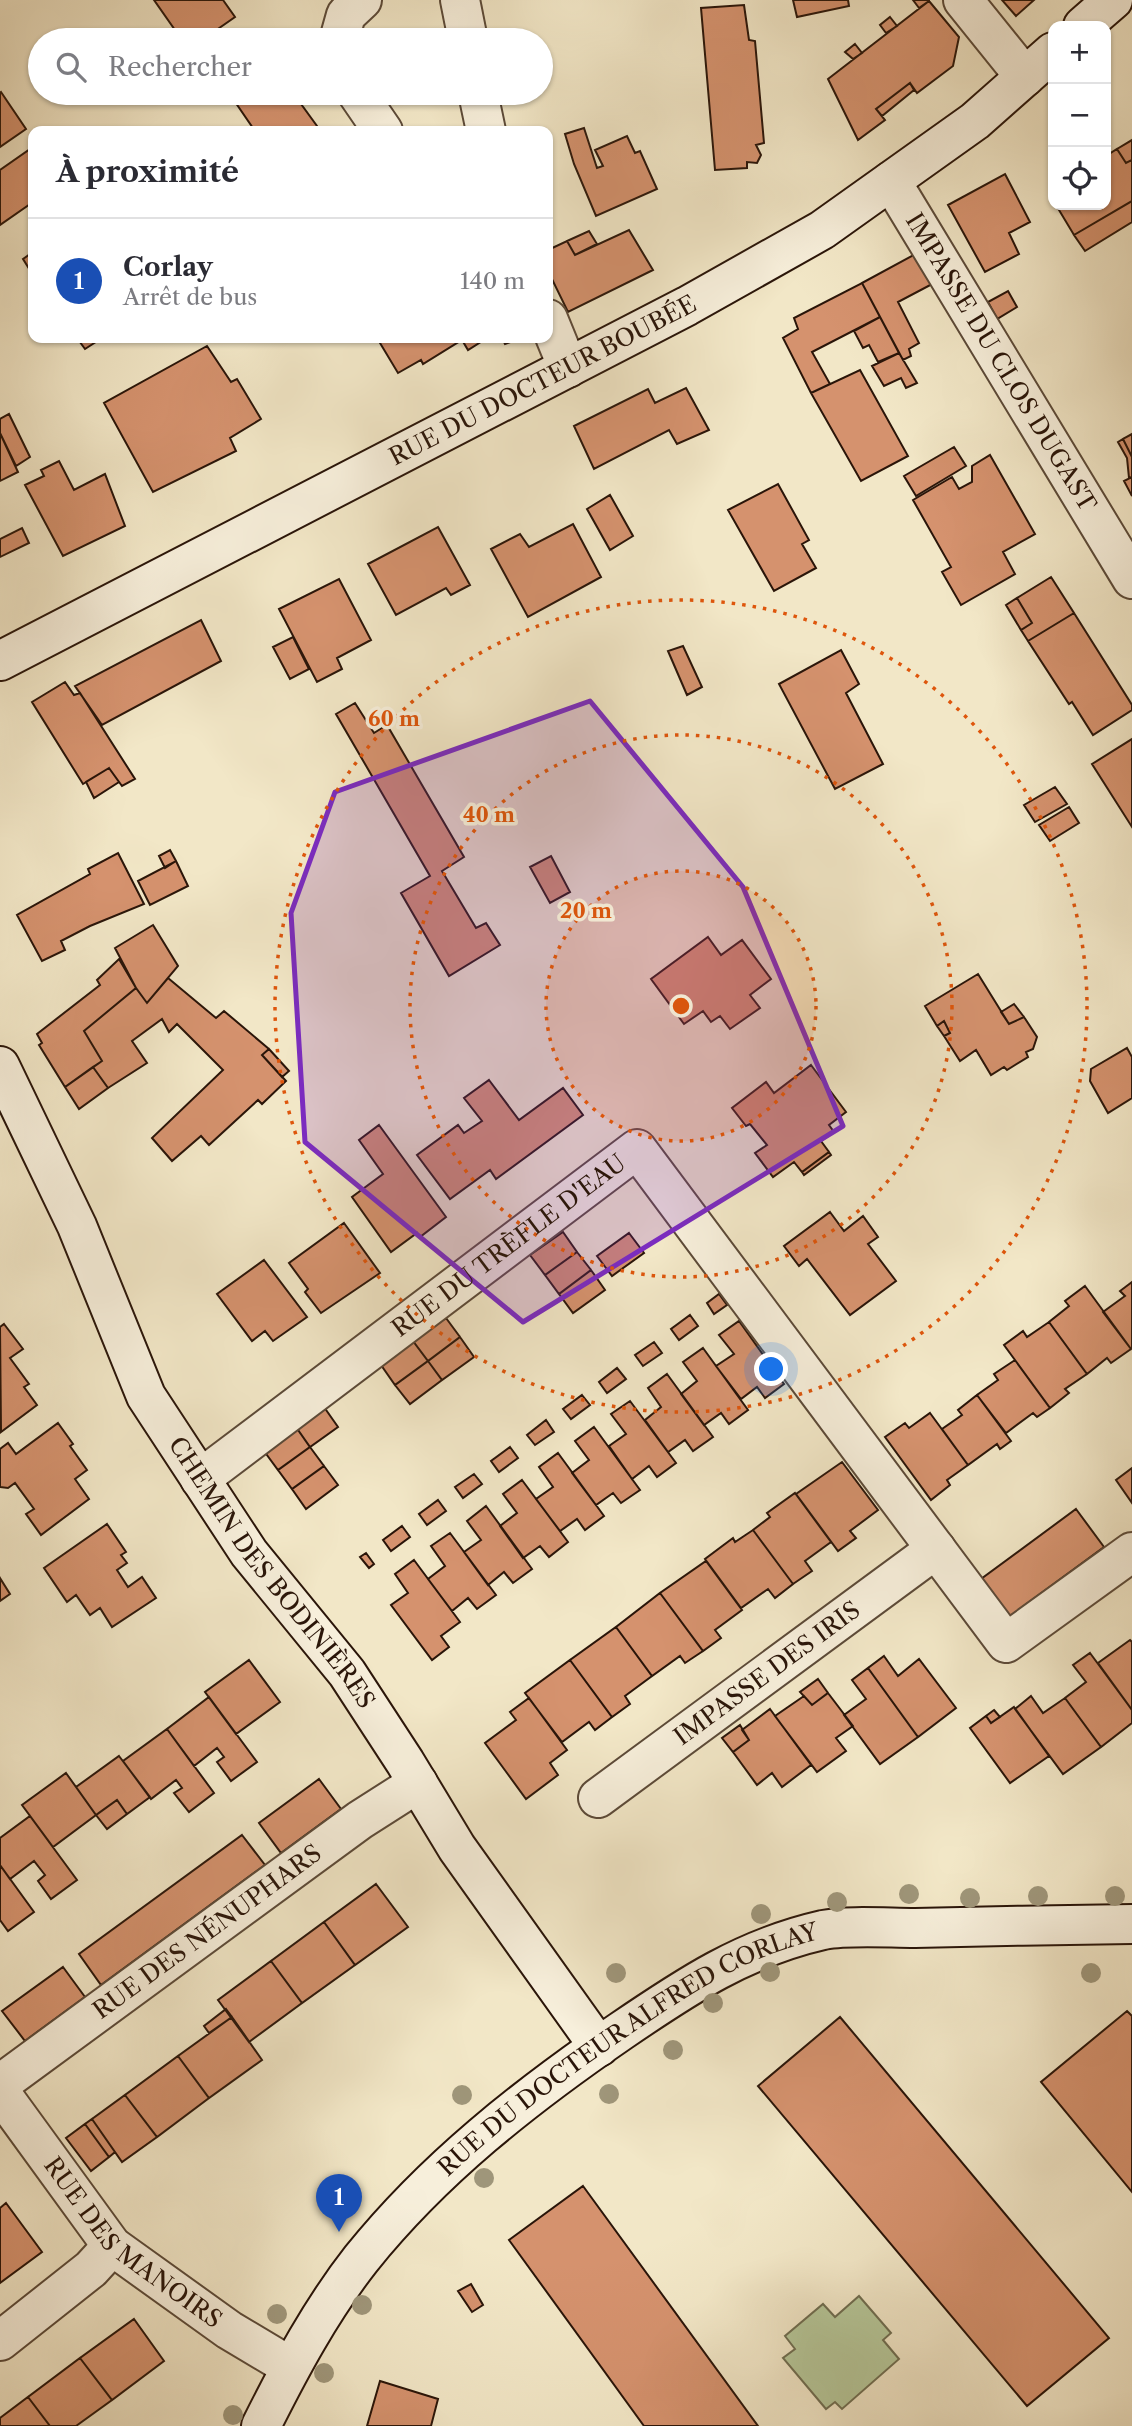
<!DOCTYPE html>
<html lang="fr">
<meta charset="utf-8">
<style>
body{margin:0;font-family:"Libre Caslon Text",serif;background:#f2f2f3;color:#2b2b33}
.controls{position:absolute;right:21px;top:21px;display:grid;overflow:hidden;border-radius:14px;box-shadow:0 2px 5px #0004}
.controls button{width:63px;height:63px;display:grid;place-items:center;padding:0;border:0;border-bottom:2px solid #e1e1e2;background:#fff;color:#2b2b33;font:35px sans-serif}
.you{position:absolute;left:772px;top:1370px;width:24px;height:24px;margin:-18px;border:5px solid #fff;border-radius:50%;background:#1a73e8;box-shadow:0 0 0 10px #1a73e833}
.badge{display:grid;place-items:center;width:46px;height:46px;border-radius:50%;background:#8f2418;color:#fff;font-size:23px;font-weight:700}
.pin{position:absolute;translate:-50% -58px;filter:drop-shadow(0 2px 4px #0008)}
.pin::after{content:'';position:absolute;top:37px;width:24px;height:21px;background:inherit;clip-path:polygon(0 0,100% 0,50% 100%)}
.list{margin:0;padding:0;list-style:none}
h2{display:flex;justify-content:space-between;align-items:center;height:91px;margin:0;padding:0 28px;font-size:30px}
h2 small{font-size:23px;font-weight:400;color:#7c7c81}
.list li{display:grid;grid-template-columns:46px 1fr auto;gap:21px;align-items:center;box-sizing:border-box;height:126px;padding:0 28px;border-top:2px solid #e1e1e2}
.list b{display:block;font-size:26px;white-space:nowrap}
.list p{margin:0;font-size:23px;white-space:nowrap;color:#7c7c81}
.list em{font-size:23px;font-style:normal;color:#7c7c81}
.icon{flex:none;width:38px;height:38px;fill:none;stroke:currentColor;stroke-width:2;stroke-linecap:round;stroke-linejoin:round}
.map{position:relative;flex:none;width:1132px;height:2426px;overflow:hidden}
.search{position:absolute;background:#fff;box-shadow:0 2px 5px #0004;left:28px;top:28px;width:525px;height:77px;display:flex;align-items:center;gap:18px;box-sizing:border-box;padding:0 24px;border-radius:38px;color:#7c7c81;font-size:26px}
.panel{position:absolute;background:#fff;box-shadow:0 2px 5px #0004;left:28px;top:126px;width:525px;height:217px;border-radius:14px}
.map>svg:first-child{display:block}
.green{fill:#b6c799;stroke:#706e51;stroke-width:2}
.building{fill:#d5926e;stroke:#2a1509;stroke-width:2}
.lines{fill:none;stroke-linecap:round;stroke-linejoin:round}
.street-casing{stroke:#5c4a38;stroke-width:42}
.secondary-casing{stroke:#2a1509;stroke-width:42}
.street{stroke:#f7efdb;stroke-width:38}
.secondary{stroke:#f7efdb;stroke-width:38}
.tree{fill:#9f967a}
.marked{fill:#7b2cbf;fill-opacity:0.2;stroke:#7b2cbf;stroke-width:5;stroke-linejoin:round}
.ring{fill:none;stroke:#de560c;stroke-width:3.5;stroke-dasharray:3.5 7}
.labels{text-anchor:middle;stroke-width:7;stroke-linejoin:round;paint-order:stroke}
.street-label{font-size:24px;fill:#2a1509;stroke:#f7efdb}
.centre{fill:#de560c;stroke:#f7efdb;stroke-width:3.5}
.ring-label{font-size:21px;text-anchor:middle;font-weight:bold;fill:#de560c;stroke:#f7efdb;stroke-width:7;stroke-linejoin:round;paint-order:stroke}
</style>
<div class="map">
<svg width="1132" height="2426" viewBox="0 0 1132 2426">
<rect width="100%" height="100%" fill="#f2e7c7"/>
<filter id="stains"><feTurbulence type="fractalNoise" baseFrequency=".00286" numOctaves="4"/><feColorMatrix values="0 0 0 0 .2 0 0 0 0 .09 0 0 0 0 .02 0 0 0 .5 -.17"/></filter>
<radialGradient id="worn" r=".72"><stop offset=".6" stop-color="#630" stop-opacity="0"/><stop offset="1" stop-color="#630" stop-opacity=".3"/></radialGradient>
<path class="green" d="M859 2296 891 2333 883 2340 899 2359 842 2409 835 2402 826 2409 783 2358 795 2349 785 2336 823 2304 835 2317Z"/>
<path class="building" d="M154 0H223L235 17 202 40H182Z
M793 0H848L849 6 797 17Z
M913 0H929V1L919 8Z
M1002 0H1034L1016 16Z
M929 1 959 37 953 66 917 93 910 83 876 109 885 120 858 140 828 79Z
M744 5 749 40 755 41 764 143 756 145 761 155 757 163 747 162V168L715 170 701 8Z
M890 17 897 26 886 33 880 25Z
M855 44 862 53 853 59 845 52Z
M910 83 914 90 882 116 876 109Z
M1 92 26 129 0 147V93Z
M229 93H293L317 126 310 131H255Z
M584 128 597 168 603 166 595 150 627 136 635 153 640 151 657 189 596 216 574 164 565 134Z
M1132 140V160L1126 163 1117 149Z
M33 147V202L0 225V170Z
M1117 149 1126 163 1132 160V201L1074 235 1056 205H1106V156Z
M1005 174 1030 222 1009 233 1019 254 985 272 948 205Z
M1132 201V222L1085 251 1074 235Z
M629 230 653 270 568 312 548 271V250L567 241 575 255Z
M589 231 597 244 575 255 567 241Z
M921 251 936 282 898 302 919 343 909 349 911 356 903 360 862 283Z
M33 252V275L23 259Z
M862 283 880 317 812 352 830 384 811 393 783 338 798 329 794 318Z
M1008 291 1017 307 997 319 988 302Z
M880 317 899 353 878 362 869 345 863 348 854 331Z
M77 338H102L85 349Z
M377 338H487L468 350 462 340 423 364 421 360 398 373Z
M502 338H521L505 344Z
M207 346 231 382 237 379 261 419 230 438 236 451 153 492 104 403Z
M899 353 917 383 906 388 901 378 884 386 872 366Z
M860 370 908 456 861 481 811 393Z
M686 388 709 430 677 444 669 430 594 469 574 426 648 389 655 403Z
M9 414 30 457 16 466 0 433V419Z
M0 433 18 472 0 481Z
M1132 434V457L1123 439Z
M1123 439 1132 457V477L1129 478 1127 458 1118 442Z
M954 447 966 466 916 496 904 476Z
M990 455 1035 534 1003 552 1015 574 961 605 942 572 951 567 913 500 952 477 959 489 972 482V466Z
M59 461 74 490 105 474 125 526 63 556 25 485 44 476 41 470Z
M1132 477V496L1124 481Z
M778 484 809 540 802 544 816 568 774 591 728 510Z
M610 495 633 536 610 550 587 509Z
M573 524 601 577 528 617 491 549 520 534 529 547Z
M438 527 470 585 451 595 446 588 396 615 368 564Z
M22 528 29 543 0 557V539Z
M1051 577 1074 613 1028 641 1021 630 1032 623 1017 598Z
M339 579 371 640 337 658 342 669 317 682 279 609Z
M1017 598 1032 623 1021 630 1006 605Z
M1074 613 1132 705V710L1093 735 1072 702 1069 704 1028 641Z
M201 620 221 661 102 725 75 686Z
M293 637 309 669 290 679 273 647Z
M683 646 702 687 687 695 668 651Z
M841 650 859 684 846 693 883 764 835 789 779 684Z
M65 682 74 695 80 693 135 779 122 786 109 768 83 784 32 702Z
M355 703 374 733 387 725 464 857 442 871 476 928 486 923 500 945 449 976 401 893 430 876 336 714Z
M1132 739V827L1092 764Z
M109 768 119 782 94 798 86 782Z
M1055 787 1067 804 1035 822 1024 805Z
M1069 807 1079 823 1050 841 1039 825Z
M170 850 176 861 165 868 159 856Z
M118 853 144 904 90 926 61 941 65 950 42 961 17 915 90 874 88 869Z
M551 856 570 892 550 903 530 867Z
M176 861 188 886 150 905 138 881Z
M153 925 178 966 147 1003 136 988 115 948Z
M708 937 721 955 742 940 771 979 750 995 760 1008 730 1029 720 1016 711 1022 703 1011 684 1024 651 979Z
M119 959 136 988 84 1031 102 1061 65 1087 39 1045 42 1043 37 1034 100 985 97 980Z
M978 974 1009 1024 1024 1017 1037 1037 1033 1049 1026 1052 1028 1057 1007 1070 1004 1067 991 1075 976 1050 960 1061 944 1036 950 1033 944 1021 937 1026 925 1006Z
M168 978 216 1018 224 1011 269 1049 262 1055 286 1081 262 1104 258 1100 209 1145 201 1136 172 1161 152 1138 223 1070 177 1024 169 1032 162 1019 132 1041 147 1063 108 1088 93 1067 102 1061 84 1031 136 988 147 1003Z
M1014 1004 1024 1017 1009 1024 1001 1012Z
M944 1021 950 1033 944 1036 937 1026Z
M1127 1048 1132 1057V1098L1108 1113 1090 1081 1091 1069Z
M269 1049 289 1071 282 1077 262 1055Z
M811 1065 846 1112 829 1125 834 1132 821 1141 829 1152 802 1172 794 1162 773 1177 755 1153 767 1145 750 1124 746 1126 732 1108 766 1082 774 1093Z
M93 1067 108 1088 79 1109 65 1087Z
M489 1080 519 1120 563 1088 583 1115 496 1179 490 1170 450 1199 417 1155 458 1125 464 1133 482 1121 464 1098Z
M379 1125 446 1217 420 1237 417 1233 391 1252 352 1197 383 1174 359 1140Z
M829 1152 831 1155 804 1175 802 1172Z
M830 1212 844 1231 863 1216 878 1237 868 1244 896 1281 850 1315 807 1259 799 1266 784 1246Z
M344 1223 380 1273 321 1313 305 1292 308 1289 289 1263Z
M563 1232 577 1252 545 1275 530 1255Z
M629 1233 644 1253 612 1276 597 1256Z
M577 1252 591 1270 559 1294 545 1275Z
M264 1260 307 1317 273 1341 265 1331 252 1341 217 1294Z
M591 1270 605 1290 573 1313 559 1294Z
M1132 1282V1348L1131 1349 1103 1312 1125 1296 1120 1291Z
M1085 1286 1131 1349 1111 1363 1107 1358 1087 1374 1049 1322 1069 1306 1065 1301Z
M719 1294 727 1305 714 1314 707 1303Z
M690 1315 698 1326 679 1340 671 1329Z
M446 1318 460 1337 428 1361 413 1341Z
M739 1321 784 1384 765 1398 757 1387 741 1399 716 1366 734 1354 719 1335Z
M1049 1322 1087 1374 1065 1389 1069 1393 1050 1408 1004 1345 1023 1331 1027 1337Z
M4 1324 23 1349 10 1358 29 1384 24 1387 37 1405 1 1432 0 1327Z
M460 1337 474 1357 442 1380 428 1361Z
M413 1341 428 1361 395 1385 381 1365Z
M654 1342 662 1353 643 1366 635 1355Z
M703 1348 748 1410 729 1424 721 1413 704 1425 681 1394 697 1381 683 1362Z
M1015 1360 1050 1408 1037 1417 1033 1413 1006 1433 977 1395 998 1380 994 1374Z
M428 1361 442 1380 410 1404 395 1385Z
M617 1368 626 1379 607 1393 599 1382Z
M667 1374 713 1437 693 1451 685 1440 668 1452 645 1420 661 1407 648 1388Z
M582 1395 590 1405 571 1419 563 1409Z
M977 1395 1011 1441 1000 1449 997 1444 968 1465 942 1429 962 1415 958 1410Z
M630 1401 676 1463 657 1477 649 1466 632 1479 609 1446 626 1434 611 1414Z
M324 1407 338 1427 310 1447 296 1427Z
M930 1413 968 1465 947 1480 950 1485 931 1500 885 1437 905 1423 909 1428Z
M546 1420 554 1432 535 1445 527 1435Z
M58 1423 73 1444 70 1446 87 1470 75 1479 89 1499 41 1535 26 1514 34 1509 15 1483 8 1488 0 1487V1449L8 1443 16 1454Z
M296 1427 310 1447 278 1470 264 1451Z
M594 1427 640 1490 621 1503 613 1493 596 1505 572 1473 589 1460 575 1441Z
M310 1447 324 1466 292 1489 278 1470Z
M510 1447 518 1458 499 1472 491 1461Z
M558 1453 604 1516 585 1530 577 1519 560 1531 536 1499 553 1487 539 1467Z
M842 1462 878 1510 850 1531 856 1538 838 1551 796 1494Z
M324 1466 338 1485 306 1509 292 1489Z
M1132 1468V1503L1116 1480Z
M474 1474 482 1484 463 1498 455 1487Z
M522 1480 568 1542 549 1557 540 1546 523 1558 500 1526 517 1513 503 1494Z
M795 1493 831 1542 805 1561 812 1571 793 1584 753 1530 770 1517 767 1513Z
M438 1500 446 1511 427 1525 419 1514Z
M486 1506 532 1569 513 1583 504 1572 488 1585 464 1552 481 1540 467 1521Z
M1076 1509 1104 1547 1009 1617 981 1579Z
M107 1524 126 1552 121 1555 127 1563 117 1570 128 1587 142 1577 156 1598 112 1627 100 1608 90 1615 76 1595 67 1602 44 1568Z
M402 1526 410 1537 391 1551 383 1540Z
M753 1530 793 1584 775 1598 768 1589 741 1608 705 1559 733 1538 735 1542Z
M450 1533 496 1595 477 1609 468 1598 452 1611 428 1579 445 1566 431 1546Z
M366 1553 374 1564 369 1568 360 1557Z
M414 1560 460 1622 441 1636 449 1647 432 1660 391 1605 408 1593 395 1574Z
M706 1561 742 1610 715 1630 721 1638 703 1651 660 1593Z
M0 1578 10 1594 0 1601Z
M660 1593 703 1651 685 1663 680 1656 652 1676 616 1627Z
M616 1627 652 1676 625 1696 630 1704 612 1717 570 1660Z
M1130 1640 1132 1642V1710L1098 1663Z
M1090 1653 1132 1710V1723L1101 1747 1065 1698 1086 1682 1073 1665Z
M884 1656 898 1676 919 1659 956 1708 918 1737 868 1668Z
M249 1660 280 1702 236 1734 205 1692Z
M570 1660 612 1717 595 1730 589 1722 562 1742 525 1693Z
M868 1668 918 1737 880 1764 844 1715 866 1699 852 1680Z
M818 1679 828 1693 812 1705 800 1692Z
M828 1693 853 1726 836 1738 846 1751 817 1772 775 1716 804 1696 812 1705Z
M1031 1696 1043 1713 1065 1698 1101 1747 1063 1774 1015 1709Z
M209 1697 257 1762 231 1781 217 1762 224 1757 217 1748 194 1766 167 1729Z
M529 1698 567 1750 550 1763 558 1775 526 1799 485 1743 516 1720 510 1712Z
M1014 1707 1049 1756 1010 1783 970 1728 986 1716 991 1723Z
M770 1709 811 1765 782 1787 772 1773 757 1785 733 1752 749 1740 742 1730Z
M994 1710 1000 1717 991 1723 986 1716Z
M740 1725 749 1740 733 1752 722 1738Z
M167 1729 214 1793 189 1812 174 1793 182 1788 176 1780 151 1799 123 1761Z
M119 1756 150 1797 127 1814 117 1800 96 1815 76 1787Z
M66 1773 96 1815 53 1847 22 1805Z
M319 1779 341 1809 281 1853 259 1823Z
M117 1800 127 1814 107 1829 96 1815Z
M30 1816 77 1880 51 1899 38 1881 45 1875 34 1861 10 1879 0 1865V1838Z
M242 1835 265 1865 101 1985 79 1954Z
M0 1865 34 1912 8 1931 0 1920Z
M376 1884 408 1927 355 1965 324 1922Z
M324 1922 355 1965 302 2003 271 1961Z
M271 1961 302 2003 249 2042 218 2000Z
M63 1967 85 1997 25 2041 2 2011Z
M226 2009 232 2017 209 2033 204 2026Z
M1127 2011 1132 2016V2192L1041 2082Z
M232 2017 262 2060 209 2098 178 2056Z
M840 2017 1109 2338 1027 2406 758 2086Z
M178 2056 209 2098 157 2137 125 2095Z
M125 2095 157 2137 122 2162 92 2119Z
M92 2119 115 2152 109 2157 85 2124Z
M85 2124 109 2157 91 2171 66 2138Z
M583 2186 758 2426H644L509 2240Z
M6 2203 42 2252 0 2283V2208Z
M471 2284 483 2305 472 2312 458 2291Z
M134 2319 164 2361 112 2400 80 2358Z
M80 2358 112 2400 76 2426H50L28 2397Z
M380 2381 438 2399 431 2426H367Z
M28 2397 50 2426H0V2418Z"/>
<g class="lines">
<g class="street-casing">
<g id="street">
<path d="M460 0 468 40"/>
<path d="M963 0 1025 77"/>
<path d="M339 40 346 15 362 0"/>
<path d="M357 93 383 131"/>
<path d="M478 93 486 131"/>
<path id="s1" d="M891 181 1132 579"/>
<path d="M548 319 568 368"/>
<path id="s2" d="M200 1479 637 1149 1006 1643 1132 1552"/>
<path id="s3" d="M598 1798 936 1549"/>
<path id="s4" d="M0 2084 360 1820 418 1783"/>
<path id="s5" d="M0 2092 112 2246 229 2330 291 2367"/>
<path d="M0 2341 91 2269 112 2246"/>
</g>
</g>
<g class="secondary-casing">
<g id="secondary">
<path d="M1083 26 1113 0"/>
<path id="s6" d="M0 661 687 306 822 230 975 121 1053 52"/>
<path id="s7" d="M0 1066 77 1226 146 1396 249 1553 347 1673 405 1762 457 1848 599 2047"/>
<path id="s8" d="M261 2426C290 2368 321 2310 361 2259 434 2168 525 2097 621 2031 687 1986 744 1948 823 1930 848 1925 888 1928 915 1928 987 1926 1060 1925 1132 1924"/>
</g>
</g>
<use href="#street" class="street"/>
<use href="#secondary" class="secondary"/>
</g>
<g class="tree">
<circle cx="909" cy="1894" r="10"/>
<circle cx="1038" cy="1896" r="10"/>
<circle cx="1115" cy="1896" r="10"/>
<circle cx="970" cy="1898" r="10"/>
<circle cx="837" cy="1902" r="10"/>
<circle cx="761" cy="1914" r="10"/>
<circle cx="770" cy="1972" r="10"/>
<circle cx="616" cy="1973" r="10"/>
<circle cx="1091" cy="1973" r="10"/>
<circle cx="713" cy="2003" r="10"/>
<circle cx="673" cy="2050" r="10"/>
<circle cx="609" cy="2094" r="10"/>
<circle cx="462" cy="2095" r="10"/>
<circle cx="484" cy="2178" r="10"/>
<circle cx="362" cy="2305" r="10"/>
<circle cx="277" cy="2314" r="10"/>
<circle cx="324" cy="2373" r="10"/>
<circle cx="233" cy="2415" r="10"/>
</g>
<path class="marked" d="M590 701 743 887 843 1126 523 1322 305 1142 291 913 335 792Z"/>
<circle cx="681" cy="1006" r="135" fill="#de560c" fill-opacity=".12"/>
<g class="ring">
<circle cx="681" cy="1006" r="135"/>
<circle cx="681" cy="1006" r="271"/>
<circle cx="681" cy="1006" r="406"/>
</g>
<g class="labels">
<g class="street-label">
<text dy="8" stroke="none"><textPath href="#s1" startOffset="212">IMPASSE DU CLOS DUGAST</textPath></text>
<text dy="8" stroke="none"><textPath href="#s6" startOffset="611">RUE DU DOCTEUR BOUBÉE</textPath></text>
<text dy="8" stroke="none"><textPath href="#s2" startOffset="387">RUE DU TRÈFLE D'EAU</textPath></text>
<text dy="8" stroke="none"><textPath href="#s7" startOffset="578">CHEMIN DES BODINIÈRES</textPath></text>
<text dy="8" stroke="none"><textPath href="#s3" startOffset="210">IMPASSE DES IRIS</textPath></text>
<text dy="8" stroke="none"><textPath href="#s4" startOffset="257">RUE DES NÉNUPHARS</textPath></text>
<text dy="8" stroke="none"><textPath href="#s8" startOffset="539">RUE DU DOCTEUR ALFRED CORLAY</textPath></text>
<text dy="8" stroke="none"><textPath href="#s5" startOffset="203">RUE DES MANOIRS</textPath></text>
</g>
</g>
<circle cx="681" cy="1006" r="10" class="centre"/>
<g class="ring-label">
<text x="394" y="726">60 m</text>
<text x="489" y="822">40 m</text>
<text x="586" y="918">20 m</text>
</g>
<rect width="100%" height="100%" filter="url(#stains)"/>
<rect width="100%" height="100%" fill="url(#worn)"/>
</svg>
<div class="controls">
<button>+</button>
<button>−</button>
<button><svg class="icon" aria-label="locate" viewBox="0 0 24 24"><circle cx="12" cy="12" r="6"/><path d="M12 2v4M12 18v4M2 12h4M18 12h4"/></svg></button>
</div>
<div class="you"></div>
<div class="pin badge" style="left:339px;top:2232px;background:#1a4fb4">1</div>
<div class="search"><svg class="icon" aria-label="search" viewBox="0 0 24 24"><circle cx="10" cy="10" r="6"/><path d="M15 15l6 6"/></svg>Rechercher</div>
<section class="panel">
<h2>À proximité<small></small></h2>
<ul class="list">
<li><span class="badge" style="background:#1a4fb4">1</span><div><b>Corlay</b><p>Arrêt de bus</p></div><em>140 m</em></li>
</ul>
</section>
</div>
